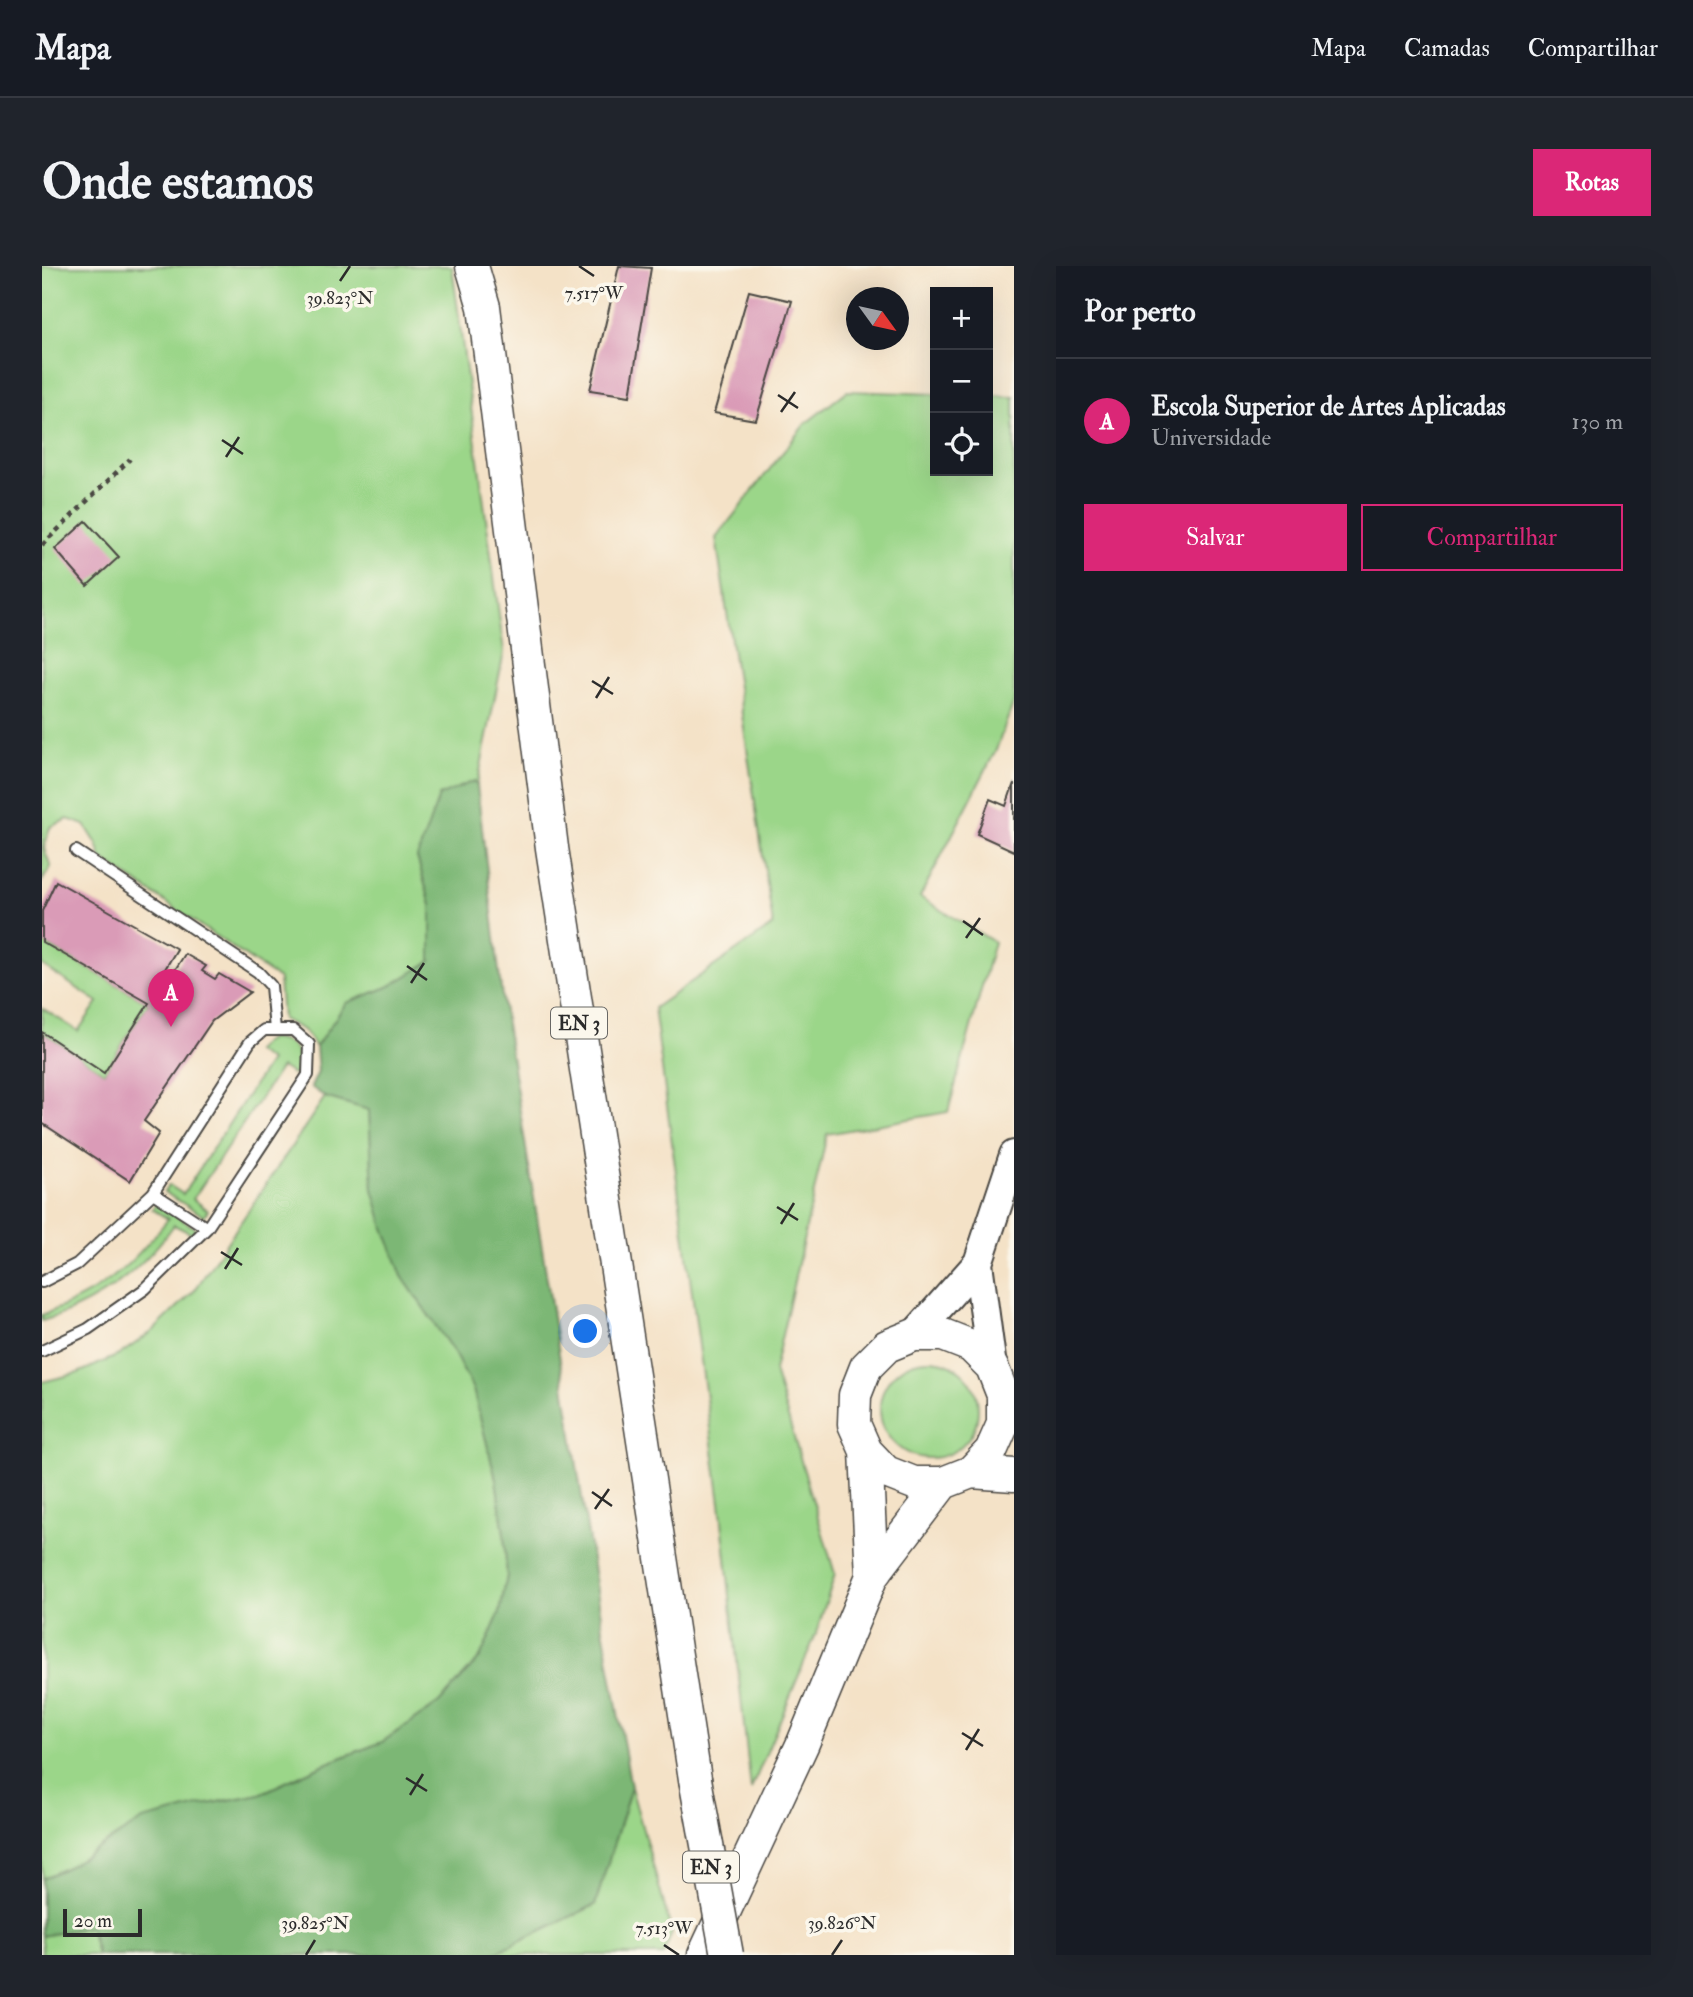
<!DOCTYPE html>
<html lang="pt">
<meta charset="utf-8">
<style>
body{margin:0;font-family:"IM FELL Double Pica",serif;background:#20242c;color:#f1f3f6}
.controls{position:absolute;right:21px;top:21px;display:grid;overflow:hidden;border-radius:0px;box-shadow:0 7px 28px #0002}
.controls button{width:63px;height:63px;display:grid;place-items:center;padding:0;border:0;border-bottom:2px solid #363941;background:#171b24;color:#f1f3f6;font:35px sans-serif}
.compass{position:absolute;left:804px;top:21px;width:63px;height:63px;border-radius:50%;background:#171b24;box-shadow:0 7px 28px #0002;rotate:123deg}
.scale{position:absolute;left:21px;bottom:18px;width:79px;box-sizing:border-box;padding-left:7px;border:4px solid #2b2b2b;border-top:0;font-size:19px;line-height:24px;white-space:nowrap;color:#2b2b2b;-webkit-text-stroke:5px #fbf7ec;paint-order:stroke}
.you{position:absolute;left:544px;top:1066px;width:24px;height:24px;margin:-18px;border:5px solid #fff;border-radius:50%;background:#1a73e8;box-shadow:0 0 0 10px #1a73e833}
.badge{display:grid;place-items:center;width:46px;height:46px;border-radius:50%;background:#db2777;color:#fff;font-size:23px;font-weight:700}
.pin{position:absolute;translate:-50% -58px;filter:drop-shadow(0 2px 4px #0008)}
.pin::after{content:'';position:absolute;top:37px;width:24px;height:21px;background:inherit;clip-path:polygon(0 0,100% 0,50% 100%)}
.list{margin:0;padding:0;list-style:none}
h2{display:flex;justify-content:space-between;align-items:center;height:91px;margin:0;padding:0 28px;font-size:30px}
h2 small{font-size:23px;font-weight:400;color:#9ea1a6}
.list li{display:grid;grid-template-columns:46px 1fr auto;gap:21px;align-items:center;box-sizing:border-box;height:126px;padding:0 28px;border-top:2px solid #363941}
.list b{display:block;font-size:26px;white-space:nowrap}
.list p{margin:0;font-size:23px;white-space:nowrap;color:#9ea1a6}
.list em{font-size:23px;font-style:normal;color:#9ea1a6}
.actions{display:flex;gap:14px;padding:21px 28px}
.actions a{flex:1;padding:16px 0;border:2px solid #db2777;border-radius:0px;text-align:center;font-size:24px;color:#db2777}
.actions .main{background:#db2777;color:#fff}
.icon{flex:none;width:38px;height:38px;fill:none;stroke:currentColor;stroke-width:2;stroke-linecap:round;stroke-linejoin:round}
.map{position:relative;flex:none;width:972px;height:1689px;overflow:hidden;border-radius:0px}
header{display:flex;align-items:center;gap:42px;box-sizing:border-box;height:98px;padding:0 35px;background:#171b24;border-bottom:2px solid #363941}
header strong{font-size:33px}
nav{display:flex;gap:38px;margin-inline-start:auto;font-size:24px}
.intro{display:flex;align-items:center;justify-content:space-between;box-sizing:border-box;height:168px;padding:0 42px}
h1{margin:0;font-size:49px}
.button{padding:18px 32px;border-radius:0px;background:#db2777;color:#fff;font-size:24px;font-weight:700}
main{display:flex;gap:42px;padding:0 42px}
aside{flex:1;background:#171b24;border-radius:0px;box-shadow:0 7px 28px #0002}
.map>svg:first-child{display:block}
.green{fill:#9bd689;stroke:#63805a;stroke-width:2}
.forest{fill:#7cb775;stroke:#547150;stroke-width:2}
.building{fill:#da9bb7}
.lines{fill:none;stroke-linecap:round;stroke-linejoin:round}
.lane-casing{stroke:#494642;stroke-width:14}
.secondary-casing{stroke:#494642;stroke-width:32}
.primary-casing{stroke:#494642;stroke-width:35}
.path{stroke:#494642;stroke-width:4.5;stroke-dasharray:5 5;stroke-linecap:butt}
.lane{stroke:#fff;stroke-width:10}
.secondary{stroke:#fff;stroke-width:28}
.primary{stroke:#fff;stroke-width:32}
.primary-bridge-casing{stroke:#494642;stroke-width:35;stroke-linecap:butt}
.primary-bridge{stroke:#fff;stroke-width:32}
.ticks{fill:none;stroke:#2b2b2b;stroke-width:2.5}
.labels{text-anchor:middle;stroke-width:7;stroke-linejoin:round;paint-order:stroke}
.shield{fill:#fbf7ec;stroke:#696865;stroke-width:2}
.shield-label{font-size:19px;font-weight:bold;fill:#2b2b2b}
.ticks-label{font-size:18px;text-anchor:middle;fill:#2b2b2b;stroke:#fbf7ec;stroke-width:7;stroke-linejoin:round;paint-order:stroke}
</style>
<header>
<strong>Mapa</strong>
<nav><a>Mapa</a><a>Camadas</a><a>Compartilhar</a></nav>
</header>
<div class="intro"><h1>Onde estamos</h1><a class="button">Rotas</a></div>
<main>
<div class="map">
<svg width="972" height="1689" viewBox="0 0 972 1689">
<rect width="100%" height="100%" fill="#fbf7ec"/>
<filter id="ink" filterUnits="userSpaceOnUse"><feTurbulence type="fractalNoise" baseFrequency=".0143" numOctaves="2"/><feDisplacementMap in="SourceGraphic" scale="14" xChannelSelector="R" yChannelSelector="G"/><feConvolveMatrix kernelMatrix="1 2 1 2 8 2 1 2 1" color-interpolation-filters="sRGB"/></filter>
<filter id="wash" filterUnits="userSpaceOnUse"><feTurbulence type="fractalNoise" baseFrequency=".00686" numOctaves="4" result="noise"/><feDisplacementMap in="SourceGraphic" scale="28" xChannelSelector="R" yChannelSelector="G"/><feGaussianBlur stdDeviation="1.57" result="paint"/><feColorMatrix in="noise" values="0 0 0 0 0 0 0 0 0 0 0 0 0 0 0 0 0 1.4 0 .05"/><feComposite in="paint" operator="in"/></filter>
<g filter="url(#wash)">
<rect width="100%" height="100%" fill="#f4e2c7"/>
<path class="green" d="M0 0H410L462 386 435 520 433 515 375 591 389 639V695L346 721 304 737 274 781 261 764 240 753 237 713 60 593 55 578 43 559 26 553 8 561 2 582 9 601 0 615Z
M805 125 893 128V205H946V130L972 131V435L954 484 878 631 952 676 906 846 785 868 732 1105 793 1308 774 1368 709 1524 678 1237 612 742 731 659 674 272 763 158Z
M0 676 107 737 62 807 0 766V742L36 765 56 736 0 699Z
M226 773C253 774 260 786 255 811L239 801 151 933 166 944 162 950 122 926 127 919 141 928 228 795 213 785Z
M283 831 327 844 331 923 360 1010 411 1085 431 1123 454 1213 462 1268 465 1310 458 1346 438 1392 397 1437 340 1476 283 1498 218 1528 156 1540 0 1613V1116L36 1107 77 1089 111 1065 153 1024Z
M115 937 154 963 150 968 132 959C98 1006 56 1039 0 1055V1049C60 1026 86 1004 126 953L110 943Z
M838 1143a49 49 0 1 1 98 0a49 49 0 1 1-98 0Z
M589 1521 630 1667 621 1689H448L553 1639Z
M48 1661 55 1689H0V1670Z"/>
<path class="forest" d="M432 515 435 520 461 739 561 1362 589 1521 553 1639 448 1689H55L48 1661 0 1670V1613L27 1600 101 1554 156 1540 218 1528 283 1498 340 1476 397 1437 438 1392 458 1346 465 1310 462 1268 454 1213 431 1123 411 1085 360 1010 342 962 331 923 327 844 283 831 269 821 276 806 274 781 304 737 346 721 389 695V639L375 591 397 530Z"/>
<g id="blocks">
<path class="building" d="M577 0 609 2 588 130 548 124Z
M707 25 750 35 714 154 672 147Z
M44 255 77 291 45 320 13 283Z
M972 517V585L935 568 948 533 964 540Z
M14 615 135 683 123 703 131 707 143 688 164 700 160 705 173 713 177 708 208 726 170 755 102 855 117 867 88 915 0 857V766L62 807 107 737 0 676V645Z"/>
</g>
</g>
<g filter="url(#ink)">
<use href="#blocks" fill-opacity="0" stroke="#494642" stroke-width="2"/>
<g class="lines">
<g class="lane-casing">
<path id="lane" d="M34 585 216 706 229 720 233 764
M111 927 165 962
M0 1016 35 998 111 927 208 776 222 764H251L267 778 266 809 165 962 103 1023 46 1063 0 1085"/>
</g>
<g class="secondary-casing">
<path id="secondary" d="M936 997 950 1101
M872 1069 936 997 972 889"/>
</g>
<g class="primary-casing">
<path id="primary" d="M430 0 442 41 510 582 653 1513
M824 1185 830 1310
M929 1206 949 1185 961 1158V1129L950 1101 929 1080 901 1069H872L845 1080 824 1101 813 1129 812 1158 824 1185 844 1206 872 1217H901L929 1206 972 1209
M662 1689 761 1477 830 1310 901 1217"/>
</g>
<path class="path" d="M0 279 88 193"/>
<use href="#lane" class="lane"/>
<use href="#secondary" class="secondary"/>
<use href="#primary" class="primary"/>
<g class="primary-bridge-casing">
<path id="primary-bridge" d="M653 1513 685 1689"/>
</g>
<use href="#primary-bridge" class="primary-bridge"/>
</g>
</g>
<path class="ticks" d="M537 0 552 10M298 15 308 0M736 129 756 142M739 146 753 126M180 174 201 188M184 191 197 171M550 415 571 428M554 432 567 411M921 655 941 669M924 672 938 652M365 700 385 714M369 717 382 697M735 941 756 954M739 958 752 937M179 986 200 999M183 1003 196 982M550 1226 570 1240M553 1243 567 1223M920 1467 941 1480M924 1484 937 1463M364 1512 385 1525M368 1529 381 1508M622 1679 637 1689M264 1689 273 1674M790 1689 800 1674"/>
<g class="labels">
<g class="shield">
<rect x="509" y="741.5" width="56" height="31" rx="5"/>
<rect x="641" y="1585.5" width="56" height="31" rx="5"/>
</g>
<g class="shield-label">
<text x="537" y="764">EN 3</text>
<text x="669" y="1608">EN 3</text>
</g>
</g>
<g class="ticks-label">
<text x="552" y="33">7.517°W</text>
<text x="298" y="38">39.823°N</text>
<text x="273" y="1663">39.825°N</text>
<text x="800" y="1663">39.826°N</text>
<text x="622" y="1668">7.513°W</text>
</g>
</svg>
<div class="controls">
<button>+</button>
<button>−</button>
<button><svg class="icon" aria-label="locate" viewBox="0 0 24 24"><circle cx="12" cy="12" r="6"/><path d="M12 2v4M12 18v4M2 12h4M18 12h4"/></svg></button>
</div>
<svg class="compass" viewBox="-18 -18 36 36"><path d="M0-13l5 13h-10z" fill="#e53935"/><path d="M0 13l5-13h-10z" fill="#9ea1a6"/></svg>
<div class="scale">20 m</div>
<div class="you"></div>
<div class="pin badge" style="left:129px;top:761px">A</div>
</div>
<aside>
<h2>Por perto<small></small></h2>
<ul class="list">
<li><span class="badge">A</span><div><b>Escola Superior de Artes Aplicadas</b><p>Universidade</p></div><em>130 m</em></li>
</ul>
<div class="actions"><a class="main">Salvar</a><a>Compartilhar</a></div>
</aside>
</main>
